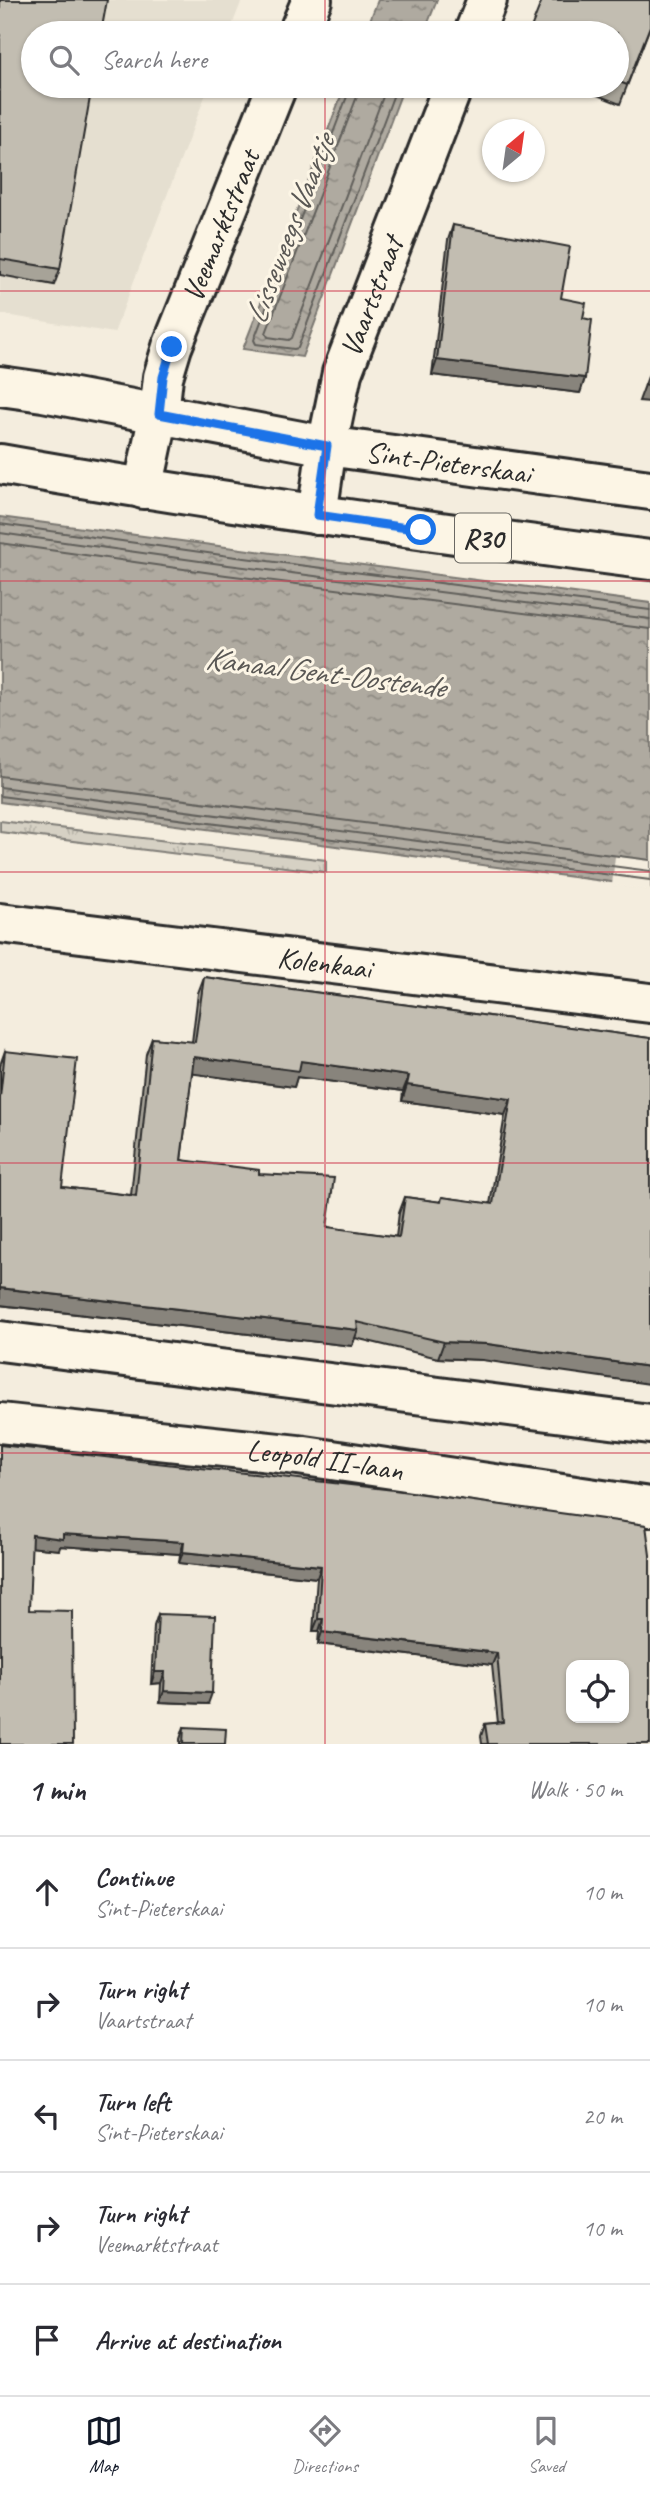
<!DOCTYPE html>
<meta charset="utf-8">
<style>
body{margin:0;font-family:Caveat,sans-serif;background:#f7f7f7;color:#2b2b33}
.controls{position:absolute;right:21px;bottom:21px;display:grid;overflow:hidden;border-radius:14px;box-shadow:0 2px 5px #0004}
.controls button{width:63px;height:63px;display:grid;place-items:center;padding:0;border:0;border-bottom:2px solid #e1e1e2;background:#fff;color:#2b2b33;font:35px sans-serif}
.compass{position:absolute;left:482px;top:119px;width:63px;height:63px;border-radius:50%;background:#fff;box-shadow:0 2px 5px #0004;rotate:29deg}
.stop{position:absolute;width:21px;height:21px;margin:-16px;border:5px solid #1a73e8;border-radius:50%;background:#fff}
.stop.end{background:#1a73e8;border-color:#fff;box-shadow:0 2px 7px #0008}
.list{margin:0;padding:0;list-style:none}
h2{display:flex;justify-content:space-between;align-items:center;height:91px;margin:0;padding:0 28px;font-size:30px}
h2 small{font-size:23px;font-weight:400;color:#7c7c81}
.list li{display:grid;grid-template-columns:46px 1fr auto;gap:21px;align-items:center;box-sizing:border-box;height:112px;padding:0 28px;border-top:2px solid #e1e1e2}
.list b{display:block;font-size:26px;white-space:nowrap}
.list p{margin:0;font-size:23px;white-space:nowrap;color:#7c7c81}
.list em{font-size:23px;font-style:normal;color:#7c7c81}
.icon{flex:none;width:38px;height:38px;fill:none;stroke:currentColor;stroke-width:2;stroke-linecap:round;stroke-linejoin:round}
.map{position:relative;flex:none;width:650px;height:1744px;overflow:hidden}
.search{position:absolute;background:#fff;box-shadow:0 2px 5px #0004;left:21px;right:21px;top:21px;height:77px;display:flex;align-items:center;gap:18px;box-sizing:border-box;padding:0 24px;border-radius:38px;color:#7c7c81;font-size:26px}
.sheet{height:651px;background:#fff}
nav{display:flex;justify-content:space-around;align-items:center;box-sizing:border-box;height:98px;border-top:2px solid #e1e1e2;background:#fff;font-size:19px;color:#7c7c81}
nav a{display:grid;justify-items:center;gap:4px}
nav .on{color:#111827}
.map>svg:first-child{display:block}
.built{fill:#e5dfd0}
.grass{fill:url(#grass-tufts);stroke:#807e78;stroke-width:2}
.water{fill:url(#water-ripples);stroke:#7a7771;stroke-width:2}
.pier{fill:#f4edde}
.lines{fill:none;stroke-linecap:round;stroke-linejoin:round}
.shore{stroke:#605e5a;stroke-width:2}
.minor-casing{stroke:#2b2b2b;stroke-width:44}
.major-casing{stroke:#2b2b2b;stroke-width:44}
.minor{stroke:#fcf5e5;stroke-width:38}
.major{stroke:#fcf5e5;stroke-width:38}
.wall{fill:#a7a398;stroke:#2b2b2b;stroke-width:2;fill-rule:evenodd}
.shaded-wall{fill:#88847c;stroke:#2b2b2b;stroke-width:2}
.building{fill:#c2bdb1;stroke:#2b2b2b;stroke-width:2;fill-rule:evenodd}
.route{stroke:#1a73e8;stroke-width:9}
.grid{fill:none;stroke:#d1495b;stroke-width:2;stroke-opacity:0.55}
.labels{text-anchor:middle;stroke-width:6;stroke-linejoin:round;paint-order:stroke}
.shield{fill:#fcf5e5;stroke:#6a6863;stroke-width:2}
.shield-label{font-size:28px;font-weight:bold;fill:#2b2b2b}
.street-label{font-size:30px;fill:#2b2b2b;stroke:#fcf5e5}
.water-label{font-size:32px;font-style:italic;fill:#595754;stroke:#fcf5e5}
</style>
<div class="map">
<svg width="650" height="1744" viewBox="0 0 650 1744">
<defs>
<pattern id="grass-tufts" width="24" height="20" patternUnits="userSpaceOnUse" patternTransform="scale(1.75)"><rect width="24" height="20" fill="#d6d1c4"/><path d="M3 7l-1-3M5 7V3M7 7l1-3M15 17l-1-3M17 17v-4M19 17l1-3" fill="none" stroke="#b8b4a9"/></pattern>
<pattern id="water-ripples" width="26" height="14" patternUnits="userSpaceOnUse" patternTransform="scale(1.75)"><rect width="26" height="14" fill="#afaaa0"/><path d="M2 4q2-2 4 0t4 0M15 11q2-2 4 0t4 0" fill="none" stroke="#8f8b83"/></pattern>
</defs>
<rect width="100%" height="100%" fill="#f4edde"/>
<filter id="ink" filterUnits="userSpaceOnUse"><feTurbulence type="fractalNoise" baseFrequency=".0143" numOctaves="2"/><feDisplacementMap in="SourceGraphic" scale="14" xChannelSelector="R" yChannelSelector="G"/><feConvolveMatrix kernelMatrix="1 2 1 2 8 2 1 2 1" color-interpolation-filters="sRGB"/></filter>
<g filter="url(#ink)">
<path class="built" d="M0 0H242L229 33H33V86H209L114 333 0 314Z"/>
<path class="grass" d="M0 821 326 860V872L0 832Z"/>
<path class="water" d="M378 0H437L424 33H365Z
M345 86H404L302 357 243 349Z
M0 517 650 603V887L0 802Z"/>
<path class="pier" d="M615 856 650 860V890L612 885Z"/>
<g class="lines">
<path class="shore" d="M351 86 254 340 256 344 294 349 298 348 397 86
M359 86 358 94 266 333 268 337 289 340 292 338 387 86
M0 524 229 556 650 610
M0 533 228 565 650 619
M0 543 226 575 650 629
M0 776 650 860
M0 787 650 871
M0 796 650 880"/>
<g class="minor-casing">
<g id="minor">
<path id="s1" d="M0 923 650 1003"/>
<path d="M0 1341 650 1424"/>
<path id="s2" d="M0 1423 298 1455 650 1507"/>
</g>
</g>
<g class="major-casing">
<g id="major">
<path d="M298 33 312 0"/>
<path d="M474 33 487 0"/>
<path id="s3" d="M0 386 43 392 327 446 650 490"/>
<path d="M0 464C216 502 433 532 650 560"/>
<path id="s4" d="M143 489 159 414 163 377 172 347 277 86"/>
<path id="s5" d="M317 515 327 446 342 373 453 86"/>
</g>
</g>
<use href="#minor" class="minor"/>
<use href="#major" class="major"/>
</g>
<path class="wall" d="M0 0 60 269 54 285 0 275Z
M650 27 620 104 574 86H617V33Z
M453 225 561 298 583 318 585 378 580 393 432 375 448 240Z
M204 977 650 1038 482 1360 438 1358 355 1338 352 1346 0 1305V1065L5 1051 62 1187 131 1195 146 1054 152 1038 192 1042 198 993ZM192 1073 294 1087 297 1077 403 1091 402 1101 505 1115 490 1204 442 1197 440 1202 405 1197 399 1213 396 1237 327 1227 259 1174 181 1160Z
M0 1445 650 1555V1744H482L481 1736 485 1724 498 1723 492 1665 318 1644 319 1631H313L317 1578 179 1563 180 1554 60 1546 59 1550 31 1547 0 1744Z
M158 1614 208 1704 160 1702 161 1683 151 1684 154 1626Z
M184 1727 225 1744H180V1739Z"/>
<path class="shaded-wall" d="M437 360 585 378 580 393 432 375Z
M645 385 650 386V402L639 401Z
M194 1057 301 1061 409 1076 403 1091 297 1077 294 1087 188 1073Z
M407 1085 511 1099 505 1115 402 1101Z
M0 1288 358 1330 352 1346 0 1305Z
M444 1342 488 1344 650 1367V1384L482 1360 438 1358Z
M63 1534 184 1542 180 1554 60 1546 59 1550 28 1547 32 1535Z
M183 1552 321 1566 317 1578 179 1563Z
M318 1619H323L319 1631H313Z
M322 1632 497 1653 492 1665 318 1644Z
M155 1672H165L161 1683 151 1684Z
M164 1691 212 1693 208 1704 160 1702Z"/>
<path class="building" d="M0 0H107L101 33H33V86H92L60 269 0 259Z
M542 0H650V26L627 85 617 81V33H529Z
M453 225 570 247 561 298 586 303 583 318 592 320 585 378 437 360Z
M650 371V386L645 385Z
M204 977 650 1038V1367L488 1344 444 1342 357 1322 358 1330 0 1288V1098L5 1051 77 1059 62 1187 136 1196 152 1038 195 1042ZM194 1057 299 1071 301 1061 409 1076 407 1085 511 1099 493 1204 442 1197 441 1202 405 1197 399 1237 327 1227 334 1178 259 1174V1170L181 1160Z
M0 1445 394 1490 646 1525 650 1555V1744H488L485 1724 503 1722 497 1653 322 1632 323 1619H318L321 1566 183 1552 184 1542 63 1534V1539L32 1535 29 1610 72 1611 73 1744H0ZM571 1665H624V1718H571Z
M158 1614 215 1616 212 1693 164 1691 165 1672H155Z
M184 1727 226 1729 225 1744H183Z"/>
</g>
<g class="lines" filter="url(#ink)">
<path class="route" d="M172 347 163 377 159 414 327 446 317 515 421 530"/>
</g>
<path class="grid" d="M325 0V33M325 86V1744M0 291H650M0 581H650M0 872H650M0 1163H650M0 1453H650"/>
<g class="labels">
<rect class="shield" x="455" y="513.5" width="56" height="49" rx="5"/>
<g class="shield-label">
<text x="483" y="548">R30</text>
</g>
<g class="street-label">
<text dy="10" stroke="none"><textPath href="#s4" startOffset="276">Veemarktstraat</textPath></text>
<text dy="10" stroke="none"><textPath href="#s5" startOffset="226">Vaartstraat</textPath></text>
<text dy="10" stroke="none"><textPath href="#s3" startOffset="455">Sint-Pieterskaai</textPath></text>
<text dy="10" stroke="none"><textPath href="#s1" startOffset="327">Kolenkaai</textPath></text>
<text dy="10" stroke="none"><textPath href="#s2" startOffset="327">Leopold II-laan</textPath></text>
</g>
<g class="water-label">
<text transform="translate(289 229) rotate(-69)" y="11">Lisseweegs Vaartje</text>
<text transform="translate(325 672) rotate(7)" y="11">Kanaal Gent-Oostende</text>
</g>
</g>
</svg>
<div class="controls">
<button><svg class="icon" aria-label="locate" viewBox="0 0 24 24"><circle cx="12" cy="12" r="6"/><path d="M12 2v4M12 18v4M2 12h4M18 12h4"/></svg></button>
</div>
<svg class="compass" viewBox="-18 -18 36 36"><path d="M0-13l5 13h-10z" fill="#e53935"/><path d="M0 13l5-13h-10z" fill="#7c7c81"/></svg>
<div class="stop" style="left:421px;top:530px"></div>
<div class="stop end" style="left:172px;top:347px"></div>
<div class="search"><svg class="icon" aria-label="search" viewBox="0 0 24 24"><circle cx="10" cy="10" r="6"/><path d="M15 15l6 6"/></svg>Search here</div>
</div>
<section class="sheet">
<h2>1 min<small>Walk · 50 m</small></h2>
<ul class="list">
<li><svg class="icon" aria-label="ahead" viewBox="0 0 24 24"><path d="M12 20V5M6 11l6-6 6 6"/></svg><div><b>Continue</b><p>Sint-Pieterskaai</p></div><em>10 m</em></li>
<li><svg class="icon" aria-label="right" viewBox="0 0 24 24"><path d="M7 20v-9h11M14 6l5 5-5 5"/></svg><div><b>Turn right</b><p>Vaartstraat</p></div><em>10 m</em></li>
<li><svg class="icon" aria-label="left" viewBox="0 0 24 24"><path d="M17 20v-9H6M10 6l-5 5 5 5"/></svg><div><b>Turn left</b><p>Sint-Pieterskaai</p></div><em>20 m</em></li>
<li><svg class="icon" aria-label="right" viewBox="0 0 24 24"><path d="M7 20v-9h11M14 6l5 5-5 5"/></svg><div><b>Turn right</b><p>Veemarktstraat</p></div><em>10 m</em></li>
<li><svg class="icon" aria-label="arrive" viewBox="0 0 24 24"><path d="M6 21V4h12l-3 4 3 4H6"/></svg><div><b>Arrive at destination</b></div></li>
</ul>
</section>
<nav>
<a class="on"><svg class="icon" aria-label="map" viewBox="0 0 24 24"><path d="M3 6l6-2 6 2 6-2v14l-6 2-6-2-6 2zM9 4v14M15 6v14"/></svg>Map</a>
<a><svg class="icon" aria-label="directions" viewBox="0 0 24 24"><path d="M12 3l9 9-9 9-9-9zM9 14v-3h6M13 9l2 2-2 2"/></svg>Directions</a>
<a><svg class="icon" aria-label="saved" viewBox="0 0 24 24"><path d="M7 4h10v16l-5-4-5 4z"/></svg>Saved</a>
</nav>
